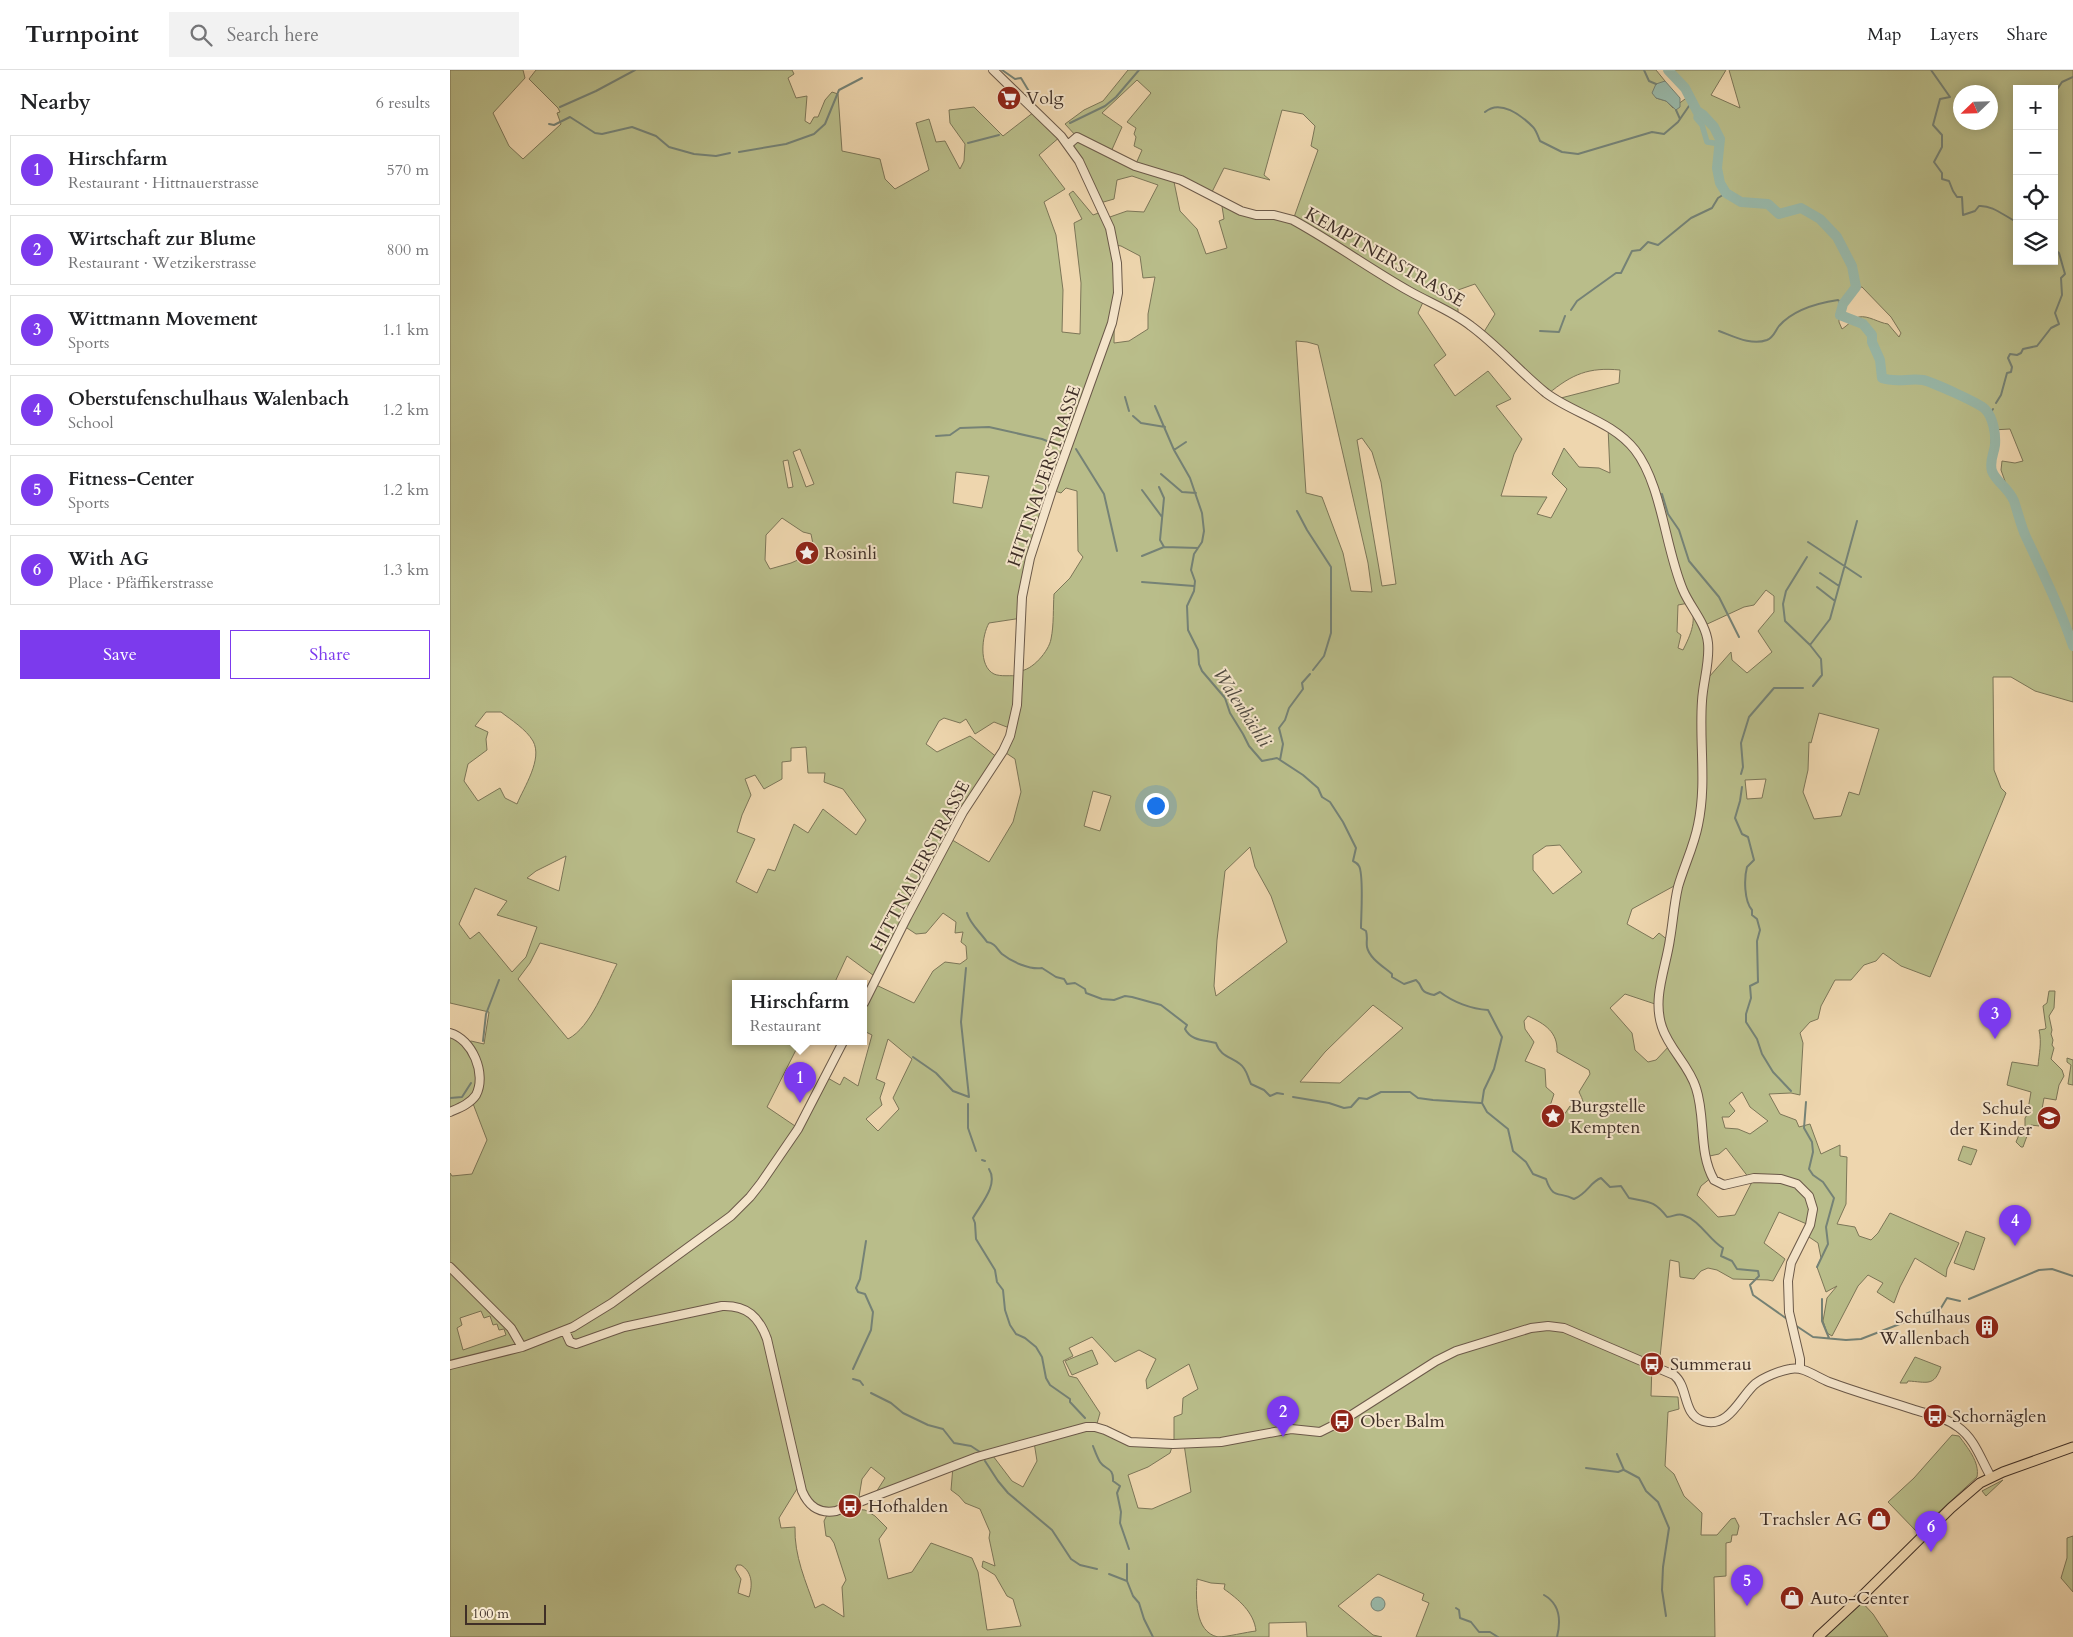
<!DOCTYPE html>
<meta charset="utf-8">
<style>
body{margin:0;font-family:Cardo,serif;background:#f2f2f2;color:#202124}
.controls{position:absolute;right:15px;top:15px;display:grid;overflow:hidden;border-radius:0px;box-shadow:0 2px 12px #0003}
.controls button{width:45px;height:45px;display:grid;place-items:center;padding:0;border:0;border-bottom:1px solid #e0e0e0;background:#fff;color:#202124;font:25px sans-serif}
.compass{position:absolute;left:1503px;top:15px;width:45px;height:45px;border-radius:50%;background:#fff;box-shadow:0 2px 12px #0003;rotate:247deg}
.scale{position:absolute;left:15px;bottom:12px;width:81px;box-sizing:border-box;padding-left:5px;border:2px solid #3f2f27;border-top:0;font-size:14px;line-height:18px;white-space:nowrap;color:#3f2f27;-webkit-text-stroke:4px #f4e4ca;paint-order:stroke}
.you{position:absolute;left:705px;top:735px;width:18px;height:18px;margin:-12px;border:4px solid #fff;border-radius:50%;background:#1a73e8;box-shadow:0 0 0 8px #1a73e833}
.badge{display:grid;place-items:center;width:32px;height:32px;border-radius:50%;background:#7c3aed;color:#fff;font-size:16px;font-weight:700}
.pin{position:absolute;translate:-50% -41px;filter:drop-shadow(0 1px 2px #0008)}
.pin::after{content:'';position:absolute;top:26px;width:18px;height:15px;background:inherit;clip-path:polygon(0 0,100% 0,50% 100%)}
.popup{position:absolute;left:282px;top:910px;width:135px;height:65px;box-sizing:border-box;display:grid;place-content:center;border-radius:0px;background:#fff;filter:drop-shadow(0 1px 4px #0005);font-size:16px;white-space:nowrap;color:#757577}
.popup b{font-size:19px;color:#202124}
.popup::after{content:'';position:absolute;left:50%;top:100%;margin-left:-10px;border:10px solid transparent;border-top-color:#fff}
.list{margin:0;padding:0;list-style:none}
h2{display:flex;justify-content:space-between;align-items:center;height:65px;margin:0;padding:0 20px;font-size:21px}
h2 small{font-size:16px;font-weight:400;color:#757577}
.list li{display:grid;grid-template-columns:32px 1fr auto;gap:15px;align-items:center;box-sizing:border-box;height:70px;margin:0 10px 10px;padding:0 10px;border:1px solid #e0e0e0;border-radius:0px}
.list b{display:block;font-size:19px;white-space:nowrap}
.list p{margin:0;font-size:16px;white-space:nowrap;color:#757577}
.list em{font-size:16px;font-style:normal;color:#757577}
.actions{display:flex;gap:10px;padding:15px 20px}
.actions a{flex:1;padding:11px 0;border:1px solid #7c3aed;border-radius:0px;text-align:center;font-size:18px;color:#7c3aed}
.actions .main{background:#7c3aed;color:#fff}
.icon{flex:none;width:28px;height:28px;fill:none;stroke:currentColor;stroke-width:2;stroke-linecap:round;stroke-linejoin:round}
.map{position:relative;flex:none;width:1623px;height:1567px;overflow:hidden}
header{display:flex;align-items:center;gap:30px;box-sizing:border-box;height:70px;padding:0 25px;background:#fff;border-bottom:1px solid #e0e0e0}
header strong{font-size:24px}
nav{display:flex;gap:28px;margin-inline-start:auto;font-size:18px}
.search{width:350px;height:45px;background:#f2f2f2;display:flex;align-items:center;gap:12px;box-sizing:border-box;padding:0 18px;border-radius:0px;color:#757577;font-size:19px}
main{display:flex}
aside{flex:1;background:#fff}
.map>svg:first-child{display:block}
.green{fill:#b9bd8a;stroke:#7c7658;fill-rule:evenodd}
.water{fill:#99b9aa;stroke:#758276}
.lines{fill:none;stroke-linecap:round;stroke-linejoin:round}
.stream{stroke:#758276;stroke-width:2}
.canal{stroke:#99b9aa;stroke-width:5.5}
.river{stroke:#99b9aa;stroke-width:10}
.minor-casing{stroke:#6b5949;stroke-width:10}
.major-casing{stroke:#3f2f27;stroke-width:11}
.minor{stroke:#f4e4ca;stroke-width:8}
.major{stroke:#eed6ae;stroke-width:9}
.labels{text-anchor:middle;stroke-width:4;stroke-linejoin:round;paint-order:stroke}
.poi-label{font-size:18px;fill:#3f2f27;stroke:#f4e4ca;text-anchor:start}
.street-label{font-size:18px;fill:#3f2f27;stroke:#f4e4ca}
.water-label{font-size:19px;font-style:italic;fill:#514b41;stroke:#f4e4ca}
</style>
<header>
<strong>Turnpoint</strong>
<div class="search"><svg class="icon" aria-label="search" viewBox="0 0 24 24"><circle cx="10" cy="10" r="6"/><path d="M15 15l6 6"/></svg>Search here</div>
<nav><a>Map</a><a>Layers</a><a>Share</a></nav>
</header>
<main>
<aside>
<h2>Nearby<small>6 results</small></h2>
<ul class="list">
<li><span class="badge">1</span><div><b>Hirschfarm</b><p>Restaurant · Hittnauerstrasse</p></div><em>570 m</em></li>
<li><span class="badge">2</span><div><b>Wirtschaft zur Blume</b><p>Restaurant · Wetzikerstrasse</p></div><em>800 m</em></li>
<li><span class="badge">3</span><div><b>Wittmann Movement</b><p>Sports</p></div><em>1.1 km</em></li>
<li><span class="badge">4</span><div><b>Oberstufenschulhaus Walenbach</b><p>School</p></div><em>1.2 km</em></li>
<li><span class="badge">5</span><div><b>Fitness-Center</b><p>Sports</p></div><em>1.2 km</em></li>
<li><span class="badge">6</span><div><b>With AG</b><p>Place · Pfäffikerstrasse</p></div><em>1.3 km</em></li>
</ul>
<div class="actions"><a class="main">Save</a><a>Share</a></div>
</aside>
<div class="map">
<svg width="1623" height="1567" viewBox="0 0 1623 1567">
<rect width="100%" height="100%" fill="#eed6ae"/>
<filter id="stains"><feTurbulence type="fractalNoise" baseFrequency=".004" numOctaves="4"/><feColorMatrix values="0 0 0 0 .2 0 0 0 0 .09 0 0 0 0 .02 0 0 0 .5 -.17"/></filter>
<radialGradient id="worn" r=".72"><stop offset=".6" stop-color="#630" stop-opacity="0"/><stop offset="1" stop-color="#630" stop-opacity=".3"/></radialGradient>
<path class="green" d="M0 0H73L75 8 43 43 59 76 73 89 111 54 107 43 110 42 108 38 79 9 86 0H342L344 4 338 8 346 28 357 26 355 51 360 54 364 47H368L375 30 382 22 388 24 392 81 430 89 435 109 445 119 479 100 466 53 479 49 486 72 495 71 510 99 514 91 515 74 500 53 499 40 524 37 553 66 584 42 611 66 589 85 615 119 594 132 606 165 613 220 612 262 630 264 631 213 624 153 632 149 619 124 623 121 643 145 654 141 657 148 677 141 694 142 708 115 682 106 667 110 664 129 650 133 619 74 627 67 615 54 634 40 653 31 678 0H1206L1215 11 1206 28 1216 31 1223 38 1239 26 1232 13 1219 0H1276L1261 25 1290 38 1279 0H1623V632L1585 621 1561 607H1543L1544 700 1551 718 1556 723 1480 907 1451 896 1433 883 1426 891 1414 895 1401 910H1385L1371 936 1368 949 1360 952 1350 963 1353 973 1350 1025 1341 1023 1319 1024 1330 1044 1346 1050 1349 1057 1360 1054 1371 1084 1390 1075V1086L1397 1087 1396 1134 1387 1154 1405 1157 1409 1166 1421 1170 1428 1163 1440 1143 1509 1173 1497 1199 1496 1207 1465 1188 1450 1217 1444 1233 1427 1222 1433 1213 1418 1205 1408 1216 1382 1266 1377 1263 1373 1251 1377 1228 1387 1216 1376 1222 1367 1197 1371 1188 1368 1173 1356 1165 1359 1155 1329 1142 1314 1173 1335 1189 1323 1211 1318 1210 1283 1209 1267 1200 1258 1198 1251 1201 1244 1209 1230 1207 1229 1192 1220 1190 1209 1297 1202 1294 1201 1326 1228 1327 1229 1339 1218 1342 1215 1396 1224 1404 1234 1426 1252 1443 1251 1465H1267L1281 1449 1285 1448 1289 1456 1287 1465H1282L1281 1472 1276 1473V1506L1264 1507 1265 1567H966L979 1533 972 1530 974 1524 928 1504 888 1536 923 1565 932 1567H857L856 1552 819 1553V1567H0V1103L2 1106 22 1104 37 1070 22 1031 0 1042V963L17 973 21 971 34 974 39 942 0 933ZM687 10 701 23 677 52 686 58 684 64 686 67 684 76 692 80 685 96 660 84 672 57 652 43ZM1567 19H1604V191H1567ZM1510 22H1540V52H1510ZM832 40 853 44 865 56 861 76 868 80 843 150 791 141 771 130 774 149 769 151 777 178 756 184 747 159 730 141 723 107 762 122 774 98 820 110 814 105ZM665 175 671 176 690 186 693 208 705 207 698 244V259L679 271 664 273ZM1025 214 1045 244 1032 265 1098 324C1122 304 1139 297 1170 300L1169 313 1107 329 1158 357 1160 403 1149 398 1129 397 1114 378 1102 404 1117 419 1101 448 1087 444 1097 427 1051 426 1064 384 1072 369 1046 336 1061 329 1038 301 1005 326 984 295 996 285 968 243 974 230 1008 247V220ZM1412 217 1441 247 1451 263 1449 267 1438 254C1429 253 1418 245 1409 247 1404 248 1397 256 1392 259L1389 252V232L1404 218ZM846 271 857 272 868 275 918 493 922 522 901 521 893 483 872 427 856 423ZM1560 359 1573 391 1565 393 1552 391 1551 400 1556 414 1553 420 1539 404 1542 360ZM912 368 922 382 931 412 946 514 932 516 907 370ZM350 379 364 414 356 417 343 382ZM338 390 343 417 338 418 333 391ZM506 402 539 406 532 438 503 433ZM616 418 627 421 628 481 633 487 620 508 604 524C603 538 604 555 601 569 599 581 582 601 569 601L568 606C561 605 551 607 544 604 528 596 532 565 539 553L572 548 580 488 602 420 611 423ZM332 448 353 462 361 464 363 474 359 485 341 493 320 499 315 490 316 465ZM1316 520 1324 526V542L1308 561 1322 582 1297 603 1282 590 1281 582 1259 607 1254 609 1258 586 1253 556 1294 537 1304 535ZM1239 533C1248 549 1241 564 1233 580L1228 578 1231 565 1227 562 1228 535ZM36 642H51C61 650 76 659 83 671 93 689 74 717 67 734L55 728 50 718 28 731 14 711 18 694 37 680 36 669 38 662 25 656ZM1369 643 1429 659 1409 725 1399 722 1391 746 1364 749 1353 722 1358 700 1359 672 1361 673ZM494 648 510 653 516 649 525 664 544 652 562 659 553 681 565 689 571 722 563 752 539 792 499 768 548 688 520 666 487 682 476 674 489 651ZM356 677 358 703H375L374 712 393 719 416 750 406 765 373 739 358 763 344 754 325 801 318 799 307 823 286 812 305 769 287 762 292 745 301 725 295 709 305 705 314 719 332 709V692L341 691V678ZM1316 709 1312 728 1297 729 1295 710ZM643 721 661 726 650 761 634 756ZM1110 775 1132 802 1103 824 1083 800V785L1096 776ZM800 777 805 797 821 826 837 872 766 926 764 916 767 870 775 801ZM116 786 109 821 77 808 86 801ZM1224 816 1228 817 1219 871 1209 863 1203 869 1177 854 1182 839ZM25 818 57 831 47 845 87 857 76 887 62 902 29 862 20 869 9 854ZM493 843 506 852 505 863 513 862 511 872 516 876 517 889 510 894 495 892 483 901 464 933 424 914 414 933V961L422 965 408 1016 394 1007 390 1015 376 1007 348 1058 317 1037 350 972H286V914H384L397 886 427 908 454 856 466 864 476 863ZM90 873 167 894C155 917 141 957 118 969L68 909 80 893ZM1175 924 1208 935 1221 974 1206 990 1198 992 1185 980 1182 963 1160 938ZM923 935 953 958 890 1013 850 1012 875 982ZM1078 946C1095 954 1108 962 1107 982L1139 1000 1140 1004 1129 1022C1133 1030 1135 1034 1131 1043L1120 1036 1114 1045 1100 1036 1104 1024 1096 1017 1095 999 1075 991 1084 972 1075 959 1074 951ZM438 969 462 989 443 1028 449 1039 428 1061 416 1049 432 1035 430 1028 435 1013 426 1009ZM1292 1022 1300 1037 1318 1051 1300 1064 1288 1059 1275 1058 1272 1047H1279L1285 1041 1279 1033ZM1276 1078 1299 1108H1304L1285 1145 1268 1147 1247 1125 1251 1116 1262 1107 1255 1087 1269 1084ZM31 1241 34 1248 40 1246 43 1255 47 1254 49 1260 54 1259 56 1265 13 1280 7 1258 12 1255 10 1248ZM642 1267 665 1292 689 1280 706 1289 696 1310 697 1319 739 1294 748 1319 733 1328 732 1344 724 1347V1374H734L741 1422 702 1439 688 1438 678 1405 698 1397 720 1383 723 1374 671 1369 646 1357 650 1343 627 1308 619 1306 613 1291 623 1286 619 1278ZM584 1372 587 1391 573 1417 562 1411 540 1382ZM503 1396 501 1420 509 1426 515 1433 530 1439 540 1462 539 1468 545 1496 533 1491 532 1497 545 1505 557 1526 563 1529 571 1556 537 1560 528 1502 522 1488 481 1473 462 1502 438 1509 429 1469 437 1458 425 1446 415 1440 400 1439 408 1433 412 1409 421 1397 435 1408 423 1427ZM350 1414 365 1439 378 1443 374 1451 376 1466 380 1467 384 1473 396 1510 392 1517 394 1547 373 1534 365 1538C356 1512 344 1486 345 1457L331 1458 329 1448ZM287 1495H291C302 1502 303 1514 299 1527L288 1523 291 1509 285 1499ZM747 1509 761 1513 775 1514 774 1519C788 1529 804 1542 806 1561 797 1562 776 1567 768 1567 744 1562 746 1527 747 1509Z
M1599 921H1605L1604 938 1599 946 1602 960 1601 964 1603 970 1602 975 1604 978 1601 989 1612 1000 1614 1006 1609 1015 1606 1030 1594 1028 1589 1056 1581 1055 1573 1077H1571L1566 1072 1571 1060 1575 1059V1048L1577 1045 1581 1022 1557 1015 1562 992 1588 996C1589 984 1592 973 1589 960L1595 959 1596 958 1593 936 1597 933Z
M1617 988 1623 990V1015L1618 1014 1621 995 1617 992Z
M1513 1076 1527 1080 1521 1095 1508 1090Z
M1516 1161 1535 1168 1524 1200 1504 1193Z
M642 1280 648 1294 622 1305 615 1291Z
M1465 1287 1491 1297C1484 1317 1477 1312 1458 1311L1457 1313H1450Z
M1502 1365 1509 1366C1517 1377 1530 1392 1527 1407L1467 1462 1438 1432 1464 1408Z
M1553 1410 1536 1426 1532 1421Z
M1623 1466V1522L1611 1508 1617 1488V1468Z
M1409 1529 1423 1544 1438 1567H1368Z"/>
<path class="water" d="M1215 11 1230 28V37L1226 40 1216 31 1206 28 1202 23 1206 14Z
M921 1534a7 7 0 1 1 14 0a7 7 0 1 1-14 0Z"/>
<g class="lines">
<path class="stream" d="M552 0 565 9 571 8 580 23
M1194 0 1199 11 1206 14
M1481 0 1500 27 1490 29 1483 55 1492 65V77L1484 92 1492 103V109L1499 111 1503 121 1507 127H1512L1513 145 1525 141 1529 136C1543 135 1554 146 1567 152
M1604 24 1612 12 1623 7
M110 37 146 21 185 0
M1226 40 1230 49
M1035 42C1050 29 1071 45 1083 57 1086 60 1088 66 1090 71L1112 82 1128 84 1202 62 1214 64 1228 52 1241 33
M620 53 655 36 666 27 689 0
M99 54 104 55 120 47 145 63 152 64 182 57 206 66 219 77 244 84 266 86 280 83
M1604 66 1605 67
M518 73 549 65
M1604 77V76
M289 82 336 74 364 64 375 54 389 20 412 8
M1121 240 1127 231 1166 203H1171L1182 181 1190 180 1198 172 1208 175 1241 148 1262 138 1268 128 1276 123
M1090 261 1109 262 1115 246
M1269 261C1283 266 1301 276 1317 270 1324 267 1325 261 1329 256 1343 240 1368 233 1388 230L1393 234
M675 327 679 341
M1546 333 1551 325 1557 303 1561 302 1562 297 1558 288 1560 284 1567 285 1571 283 1573 279 1587 276 1601 258 1609 254 1605 243 1612 225 1611 208 1615 204 1609 183 1604 179
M705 336 724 380 740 408 752 443 754 461 752 472 744 484 741 500 745 511 744 521 737 536 738 560 748 580 749 594 752 601 775 628 780 643 793 664 799 676 812 691 827 688 853 705 868 718 872 727 880 732 893 752 906 778 903 791C905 792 908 794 909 796 914 805 911 846 911 858L916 861C918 868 916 871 917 877 919 888 934 897 942 904V907L954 914 966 910C975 918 967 921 984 925L990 922C1003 932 1021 939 1038 940L1052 967 1044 999 1034 1020 1032 1033 1037 1042 1058 1059 1063 1081 1076 1092 1083 1104 1096 1109C1103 1130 1109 1121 1124 1129 1138 1123 1140 1112 1151 1108L1160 1117 1171 1116 1179 1128C1198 1132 1204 1130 1217 1147 1223 1147 1227 1143 1233 1145 1250 1150 1259 1170 1273 1178L1271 1186 1282 1191 1287 1199 1308 1201 1309 1206 1300 1215 1303 1225 1337 1249
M1539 345 1543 339
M683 346 691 353 715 357
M486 366 500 365 510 358 539 357 592 369 612 377
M626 379 654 424 667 481
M724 380 736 372
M711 404 732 422 746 423
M709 417 714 428 710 470 714 477
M692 420 712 447
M1212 424 1218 444 1229 460 1239 491 1269 527 1289 567
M847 441 857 460 881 497V563L874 586 863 600
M1358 472 1411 507
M692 486 714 477 748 478
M1357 487 1336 521 1333 534 1335 551 1360 575 1371 589 1372 605 1363 616
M1370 503 1389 516
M692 512 744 516
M1367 517 1385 531
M1360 575 1380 549 1407 451
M830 690 833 674 829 658 835 650 839 638 853 619 852 613 860 604
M1291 704 1293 697 1291 673 1299 647 1324 618H1353
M1292 717 1290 731 1285 748 1292 764 1298 767 1304 790 1297 797C1294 808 1294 831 1302 840V845L1307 849 1310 860 1307 871 1308 912 1300 916 1301 928 1296 944V952L1307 969 1312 984 1323 1002 1341 1021
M517 843C520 854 531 863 537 872 545 873 547 879 552 884 562 892 580 900 592 898L606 907 614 909 617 914 625 913 635 919 636 923 652 929 664 930 675 926 682 927 711 935 737 955 735 959C741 971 755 970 766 973 770 986 781 987 790 994 797 999 797 1006 801 1014L814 1020 820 1026 827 1023 833 1024
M33 971 36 944 49 910
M463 987 486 1003 503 1021 519 1027 511 952 516 898
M843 1027 879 1033 894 1038 901 1037 909 1028 917 1029 931 1022H960L968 1028 983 1030 1031 1033
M0 1028 12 1027 21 1013
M1356 1032 1354 1058 1362 1072 1363 1082 1359 1099 1363 1105 1373 1112 1384 1128 1376 1157 1378 1174 1367 1197
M518 1034V1058L526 1081
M532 1090 535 1091
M539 1099C549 1115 530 1135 523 1148L525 1153 526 1169 545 1200 547 1212 553 1220 555 1240 560 1255 566 1264 575 1268 586 1277 592 1287 596 1308 600 1315 620 1329V1332L635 1348
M1372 1229V1251L1379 1268
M1519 1229 1589 1200 1602 1199 1623 1206
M1345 1255 1363 1267 1396 1270 1411 1269 1491 1238 1497 1228 1510 1231
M403 1299 421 1260 423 1242 415 1224 408 1222 406 1218 410 1209 416 1171
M403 1309 410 1311 413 1315
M421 1323 441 1333 453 1343 478 1355 493 1359 504 1373 521 1376 530 1382
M643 1376C645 1381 647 1387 650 1392 655 1400 664 1397 663 1411L670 1416 667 1423 671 1442 670 1453 679 1479
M1167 1384 1174 1400 1189 1408 1196 1421 1208 1432 1219 1458 1213 1497 1212 1520 1216 1546
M535 1391 548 1411 558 1423 602 1460 621 1489 630 1495 647 1499
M1136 1398 1168 1402 1173 1400
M677 1494V1511
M659 1504 677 1511 683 1526 689 1533 694 1549 703 1567
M1094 1525C1110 1534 1111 1551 1107 1567
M1006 1538 1009 1540 1010 1548 1021 1552 1029 1562H1040L1048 1567"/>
<path class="canal" d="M1247 41 1246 48 1252 55 1257 72 1270 74"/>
<path class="river" d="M1218 0 1235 18 1247 41 1253 45 1264 57 1270 69 1267 98 1270 113 1276 123 1291 132 1318 134 1329 144 1351 138 1370 149 1387 167 1402 196 1406 217 1393 234 1390 245 1413 254 1422 265V272L1430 290 1432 308C1446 313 1459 308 1473 310 1482 312 1529 333 1535 339 1543 347 1546 364 1545 375 1544 384 1539 391 1542 401 1546 412 1558 417 1564 431 1568 443 1571 456 1576 467 1593 503 1610 538 1623 576"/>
<g class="minor-casing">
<path id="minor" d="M619 74 627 67 685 96 731 110 791 141 806 145H824L843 150C883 172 920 199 959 221 980 233 1002 241 1021 256 1048 276 1070 302 1096 323 1124 344 1162 351 1185 380 1212 415 1215 478 1233 520 1240 537 1256 553 1258 573 1260 592 1253 612 1252 631 1249 673 1257 713 1248 755 1244 776 1234 796 1228 817 1224 834 1223 852 1220 869 1216 898 1202 928 1212 957 1219 979 1239 995 1246 1018 1256 1048 1248 1082 1264 1110L1274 1115 1304 1108 1331 1109 1347 1114 1359 1126 1363 1139 1360 1155 1341 1193 1338 1211 1339 1242 1350 1289V1298
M414 933 457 847 513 742 553 681 560 666 567 635 572 527 580 488 602 420 662 253 668 223 667 193 660 158 629 91 611 66 543 0
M0 963C22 969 37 1004 26 1025 20 1034 9 1038 0 1042
M0 1197 61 1258 72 1277
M115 1261 120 1272 126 1274 174 1257 272 1236C297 1235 309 1247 317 1269L352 1421C359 1437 369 1444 386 1441L527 1387 636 1357H645L655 1360 680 1372 723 1374 771 1372 841 1359 870 1362 892 1351 986 1291 1006 1281 1081 1258 1098 1256 1114 1258 1224 1305C1239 1317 1232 1345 1253 1351 1279 1359 1290 1327 1305 1314 1314 1307 1329 1301 1340 1299 1354 1296 1366 1307 1379 1312 1406 1322 1434 1330 1462 1339 1477 1344 1495 1347 1508 1357 1525 1369 1531 1390 1541 1407
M0 1295 72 1277 123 1257 162 1233 281 1146 300 1127 311 1113 348 1059 393 972"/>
</g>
<g class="major-casing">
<path id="major" d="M1368 1567 1409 1529 1501 1438 1530 1413 1553 1402 1623 1377"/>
</g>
<use href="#minor" class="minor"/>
<use href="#major" class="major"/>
</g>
<defs>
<g id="supermarket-disc" transform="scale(1.25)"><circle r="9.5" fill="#8f2418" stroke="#f4e4ca"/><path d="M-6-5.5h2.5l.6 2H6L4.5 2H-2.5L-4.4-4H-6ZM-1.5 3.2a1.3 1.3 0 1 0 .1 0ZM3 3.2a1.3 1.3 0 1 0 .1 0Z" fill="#fff"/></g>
<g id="sight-disc" transform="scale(1.25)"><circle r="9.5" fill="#8f2418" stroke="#f4e4ca"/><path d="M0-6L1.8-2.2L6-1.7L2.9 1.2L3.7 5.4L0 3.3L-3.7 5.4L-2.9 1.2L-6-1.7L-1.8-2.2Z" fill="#fff"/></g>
<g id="school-disc" transform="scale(1.25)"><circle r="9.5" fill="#8f2418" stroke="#f4e4ca"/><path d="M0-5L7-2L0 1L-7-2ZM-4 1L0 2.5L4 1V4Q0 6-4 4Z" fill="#fff"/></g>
<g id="building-disc" transform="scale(1.25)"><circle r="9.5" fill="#8f2418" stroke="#f4e4ca"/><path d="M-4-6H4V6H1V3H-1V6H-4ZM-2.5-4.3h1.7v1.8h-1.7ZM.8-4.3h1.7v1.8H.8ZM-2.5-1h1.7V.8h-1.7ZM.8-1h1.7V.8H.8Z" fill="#fff"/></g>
<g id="bus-disc" transform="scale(1.25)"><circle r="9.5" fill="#8f2418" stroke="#f4e4ca"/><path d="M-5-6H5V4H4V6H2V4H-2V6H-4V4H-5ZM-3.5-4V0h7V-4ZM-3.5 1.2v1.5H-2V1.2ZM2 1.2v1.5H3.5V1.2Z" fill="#fff"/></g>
<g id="shop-disc" transform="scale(1.25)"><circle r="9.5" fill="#8f2418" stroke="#f4e4ca"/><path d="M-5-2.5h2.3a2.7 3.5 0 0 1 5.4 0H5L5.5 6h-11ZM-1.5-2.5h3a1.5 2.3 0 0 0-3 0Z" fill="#fff"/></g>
</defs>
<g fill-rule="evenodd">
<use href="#supermarket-disc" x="559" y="28"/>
<use href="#sight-disc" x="357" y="483"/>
<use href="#sight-disc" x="1103" y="1046"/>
<use href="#school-disc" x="1599" y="1048"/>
<use href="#building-disc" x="1537" y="1257"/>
<use href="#bus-disc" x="1202" y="1294"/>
<use href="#bus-disc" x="1485" y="1346"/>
<use href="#bus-disc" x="892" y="1351"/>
<use href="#bus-disc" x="400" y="1436"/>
<use href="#shop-disc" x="1429" y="1449"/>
<use href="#shop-disc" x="1342" y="1528"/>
</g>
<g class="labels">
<g class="poi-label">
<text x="576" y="34">Volg</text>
<text x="374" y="489">Rosinli</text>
<text x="1120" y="1042">Burgstelle<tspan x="1120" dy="21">Kempten</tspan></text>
<text x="1582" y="1044" text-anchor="end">Schule<tspan x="1582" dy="21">der Kinder</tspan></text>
<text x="1520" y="1253" text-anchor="end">Schulhaus<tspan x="1520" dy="21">Wallenbach</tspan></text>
<text x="1220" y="1300">Summerau</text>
<text x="1502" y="1352">Schornäglen</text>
<text x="910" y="1357">Ober Balm</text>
<text x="418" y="1442">Hofhalden</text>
<text x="1412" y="1455" text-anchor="end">Trachsler AG</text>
<text x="1360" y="1534">Auto-Center</text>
</g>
<g class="street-label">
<text transform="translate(935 187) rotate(30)" y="6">KEMPTNERSTRASSE</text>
<text transform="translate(594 406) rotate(-71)" y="6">HITTNAUERSTRASSE</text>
<text transform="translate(470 796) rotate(-62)" y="6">HITTNAUERSTRASSE</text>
</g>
<g class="water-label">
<text transform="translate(793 637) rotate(57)" y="7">Walenbächli</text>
</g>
</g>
<rect width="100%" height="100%" filter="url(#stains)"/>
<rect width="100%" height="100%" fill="url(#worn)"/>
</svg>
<div class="controls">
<button>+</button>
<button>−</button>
<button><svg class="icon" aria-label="locate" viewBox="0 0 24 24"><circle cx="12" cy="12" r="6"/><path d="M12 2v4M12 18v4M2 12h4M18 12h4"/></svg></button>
<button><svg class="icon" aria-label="layers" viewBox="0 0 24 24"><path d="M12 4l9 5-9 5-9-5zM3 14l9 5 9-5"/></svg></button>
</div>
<svg class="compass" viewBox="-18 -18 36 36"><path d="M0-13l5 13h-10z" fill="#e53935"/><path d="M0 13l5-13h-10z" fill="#757577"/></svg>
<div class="scale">100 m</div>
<div class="you"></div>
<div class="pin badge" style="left:350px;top:1033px">1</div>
<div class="popup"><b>Hirschfarm</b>Restaurant</div>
<div class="pin badge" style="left:833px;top:1367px">2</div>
<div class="pin badge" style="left:1545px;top:969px">3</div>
<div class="pin badge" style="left:1565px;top:1176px">4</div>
<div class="pin badge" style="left:1297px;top:1536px">5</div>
<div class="pin badge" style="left:1481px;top:1482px">6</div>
</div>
</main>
